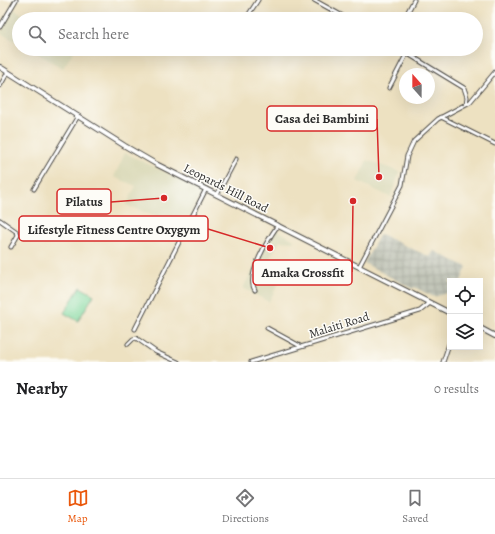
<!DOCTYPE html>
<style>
body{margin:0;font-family:Alegreya,serif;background:#f6f6f6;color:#202124}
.controls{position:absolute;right:12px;bottom:12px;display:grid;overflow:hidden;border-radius:0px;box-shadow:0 4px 16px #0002}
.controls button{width:36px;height:36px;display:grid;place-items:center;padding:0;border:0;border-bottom:1px solid #e0e0e0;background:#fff;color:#202124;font:20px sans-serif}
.compass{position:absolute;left:399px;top:68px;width:36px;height:36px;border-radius:50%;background:#fff;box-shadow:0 4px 16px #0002;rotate:339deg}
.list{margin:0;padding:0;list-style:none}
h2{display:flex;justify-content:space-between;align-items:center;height:52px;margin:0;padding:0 16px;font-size:17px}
h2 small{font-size:13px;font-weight:400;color:#757577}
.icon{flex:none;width:22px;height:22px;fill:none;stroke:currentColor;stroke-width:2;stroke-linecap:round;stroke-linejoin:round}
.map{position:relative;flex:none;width:495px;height:362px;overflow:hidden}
.search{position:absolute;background:#fff;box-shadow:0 4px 16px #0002;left:12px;right:12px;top:12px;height:44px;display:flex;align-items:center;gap:10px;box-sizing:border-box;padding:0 14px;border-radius:22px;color:#757577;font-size:15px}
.sheet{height:116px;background:#fff}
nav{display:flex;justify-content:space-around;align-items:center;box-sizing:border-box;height:56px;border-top:1px solid #e0e0e0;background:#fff;font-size:11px;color:#757577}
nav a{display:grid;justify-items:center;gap:2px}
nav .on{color:#ea580c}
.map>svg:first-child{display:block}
.built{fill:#dad9b8}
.industrial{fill:url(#industrial-grid)}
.pitch{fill:#7fd79c;stroke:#558164}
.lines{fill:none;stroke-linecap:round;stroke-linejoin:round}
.minor-casing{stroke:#484642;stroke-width:5}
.major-casing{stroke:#484642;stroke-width:6}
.minor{stroke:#fff;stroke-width:3}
.major{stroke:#fff;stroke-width:4}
.labels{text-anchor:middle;stroke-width:3;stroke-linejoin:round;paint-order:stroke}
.street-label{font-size:12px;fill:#2b2b2b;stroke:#fdfcf7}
.leader{fill:none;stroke:#d62828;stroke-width:1.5}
.callout-dot{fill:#d62828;stroke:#fdfcf7;stroke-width:1.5}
.callout{fill:#fdfcf7;stroke:#d62828;stroke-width:1.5}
.callout-label{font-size:13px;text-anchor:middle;font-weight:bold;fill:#2b2b2b}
</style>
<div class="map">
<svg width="495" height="362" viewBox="0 0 495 362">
<defs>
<pattern id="industrial-grid" width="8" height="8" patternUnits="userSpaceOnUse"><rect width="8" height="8" fill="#c3c6b9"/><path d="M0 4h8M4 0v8" fill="none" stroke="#a8aa9f"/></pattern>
</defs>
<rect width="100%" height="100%" fill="#fdfcf7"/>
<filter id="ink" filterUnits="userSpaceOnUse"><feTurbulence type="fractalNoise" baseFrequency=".025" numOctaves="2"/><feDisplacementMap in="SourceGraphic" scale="8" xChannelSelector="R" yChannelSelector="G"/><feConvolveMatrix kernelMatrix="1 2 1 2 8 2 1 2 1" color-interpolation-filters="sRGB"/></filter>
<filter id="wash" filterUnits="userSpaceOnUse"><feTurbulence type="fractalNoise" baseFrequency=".012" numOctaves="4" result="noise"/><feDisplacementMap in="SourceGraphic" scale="16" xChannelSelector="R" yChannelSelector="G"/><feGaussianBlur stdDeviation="0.9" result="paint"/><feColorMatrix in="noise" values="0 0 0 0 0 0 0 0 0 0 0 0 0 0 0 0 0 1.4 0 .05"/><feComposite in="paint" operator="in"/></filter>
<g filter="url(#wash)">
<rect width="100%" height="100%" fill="#ede1c1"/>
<path class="built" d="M14 9 30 19H19V43L0 33Z
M29 49H75L63 68Z
M125 153 203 190 184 227 126 205 136 186 114 177Z
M367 160 400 172 390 197 357 181Z
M275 229 294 240 293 242 280 241 262 271 279 282 269 302 243 288Z"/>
<path class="industrial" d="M380 234 430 257 434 251 467 267 461 281H450V292L434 297 414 287 413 289 364 263Z"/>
<path class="pitch" d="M80 287 94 295 78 321 64 313Z"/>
</g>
<g filter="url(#ink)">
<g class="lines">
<g class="minor-casing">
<path id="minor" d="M314 0 348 19
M247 17 258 0
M404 19 414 0
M0 27 16 0
M400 49 464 88 467 97 466 104
M0 86 8 72
M389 88 407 53
M441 117 495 144
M34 189 78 116
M217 195 236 159
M0 220 17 232 18 235 11 247
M359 267 402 185 407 156 414 141 438 119 470 102 495 72
M255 290C245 276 269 238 278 225
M267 328 300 346
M135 329 206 189
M128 344 133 339 136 338 156 352 178 362
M251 362 420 311 430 303
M443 362 450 341"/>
</g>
<g class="major-casing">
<path id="major" d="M0 67 125 146 156 164 450 313
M480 328 495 336"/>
</g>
<use href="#minor" class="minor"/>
<use href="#major" class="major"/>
</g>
</g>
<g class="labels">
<g class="street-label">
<text transform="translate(226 188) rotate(27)" y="4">Leopards Hill Road</text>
<text transform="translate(339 325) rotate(-17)" y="4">Malaiti Road</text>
</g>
</g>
<path class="leader" d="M379 177L377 119M164 198L111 202M270 248L208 229M353 201L352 272"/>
<g class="callout-dot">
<circle cx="379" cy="177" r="4"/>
<circle cx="164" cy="198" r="4"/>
<circle cx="270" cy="248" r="4"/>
<circle cx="353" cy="201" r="4"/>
</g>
<g class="callout">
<rect x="267" y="106" width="110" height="25" rx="4"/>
<rect x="57" y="189" width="54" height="25" rx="4"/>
<rect x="19" y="216" width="189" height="25" rx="4"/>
<rect x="253" y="260" width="99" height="25" rx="4"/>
</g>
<g class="callout-label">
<text x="322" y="123">Casa dei Bambini</text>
<text x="84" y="206">Pilatus</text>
<text x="114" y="234">Lifestyle Fitness Centre Oxygym</text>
<text x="303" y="277">Amaka Crossfit</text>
</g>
</svg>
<div class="controls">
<button><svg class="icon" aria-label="locate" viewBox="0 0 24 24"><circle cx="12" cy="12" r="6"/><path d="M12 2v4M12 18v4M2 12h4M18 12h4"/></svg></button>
<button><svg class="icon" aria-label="layers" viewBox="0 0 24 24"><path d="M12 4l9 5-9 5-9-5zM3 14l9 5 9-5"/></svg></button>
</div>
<svg class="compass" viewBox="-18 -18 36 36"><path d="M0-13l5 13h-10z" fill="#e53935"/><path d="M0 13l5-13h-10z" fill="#757577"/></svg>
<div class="search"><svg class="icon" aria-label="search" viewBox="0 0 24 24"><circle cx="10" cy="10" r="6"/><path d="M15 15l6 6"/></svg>Search here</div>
</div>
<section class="sheet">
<h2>Nearby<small>0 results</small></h2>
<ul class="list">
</ul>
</section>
<nav>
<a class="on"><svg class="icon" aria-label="map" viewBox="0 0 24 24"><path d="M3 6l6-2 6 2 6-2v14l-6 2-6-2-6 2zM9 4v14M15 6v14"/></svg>Map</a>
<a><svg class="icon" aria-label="directions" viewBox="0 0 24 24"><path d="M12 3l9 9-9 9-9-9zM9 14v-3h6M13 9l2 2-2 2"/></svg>Directions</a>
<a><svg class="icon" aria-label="saved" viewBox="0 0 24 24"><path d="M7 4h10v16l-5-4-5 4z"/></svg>Saved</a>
</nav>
